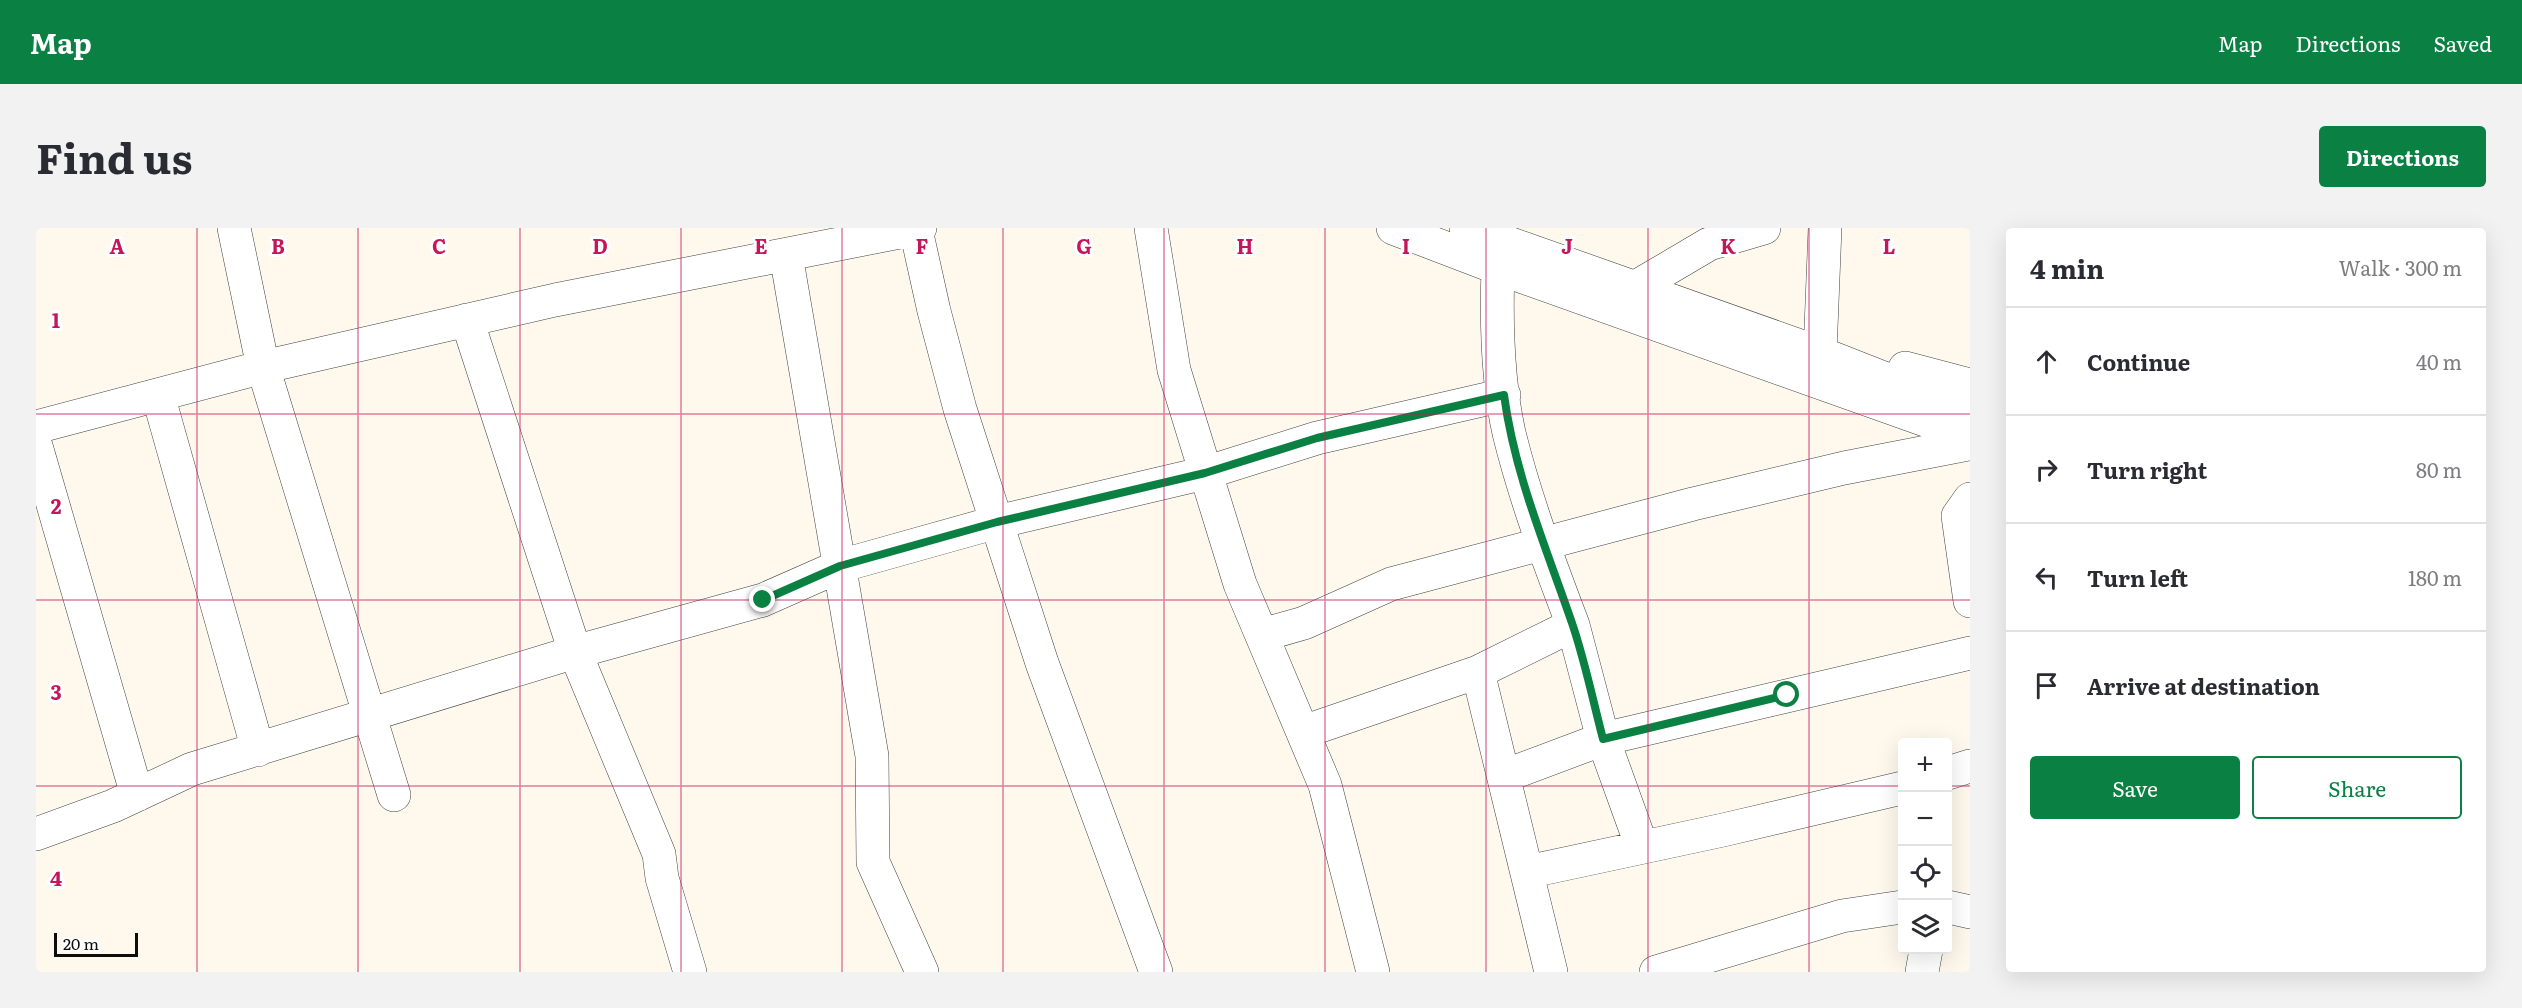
<!DOCTYPE html>
<meta charset="utf-8">
<style>
body{margin:0;font-family:Literata,serif;background:#f2f2f3;color:#2b2b33}
.controls{position:absolute;right:18px;bottom:18px;display:grid;overflow:hidden;border-radius:6px;box-shadow:0 6px 24px #0002}
.controls button{width:54px;height:54px;display:grid;place-items:center;padding:0;border:0;border-bottom:2px solid #e1e1e2;background:#fff;color:#2b2b33;font:30px sans-serif}
.scale{position:absolute;left:18px;bottom:15px;width:84px;box-sizing:border-box;padding-left:6px;border:3px solid #0d0d0d;border-top:0;font-size:16px;line-height:21px;white-space:nowrap;color:#0d0d0d;-webkit-text-stroke:4px #fff;paint-order:stroke}
.stop{position:absolute;width:18px;height:18px;margin:-14px;border:4px solid #0b8043;border-radius:50%;background:#fff}
.stop.end{background:#0b8043;border-color:#fff;box-shadow:0 2px 6px #0008}
.list{margin:0;padding:0;list-style:none}
h2{display:flex;justify-content:space-between;align-items:center;height:78px;margin:0;padding:0 24px;font-size:26px}
h2 small{font-size:20px;font-weight:400;color:#7c7c81}
.list li{display:grid;grid-template-columns:39px 1fr auto;gap:18px;align-items:center;box-sizing:border-box;height:108px;padding:0 24px;border-top:2px solid #e1e1e2}
.list b{display:block;font-size:22px;white-space:nowrap}
.list em{font-size:20px;font-style:normal;color:#7c7c81}
.actions{display:flex;gap:12px;padding:18px 24px}
.actions a{flex:1;padding:14px 0;border:2px solid #0b8043;border-radius:6px;text-align:center;font-size:21px;color:#0b8043}
.actions .main{background:#0b8043;color:#fff}
.icon{flex:none;width:33px;height:33px;fill:none;stroke:currentColor;stroke-width:2;stroke-linecap:round;stroke-linejoin:round}
.map{position:relative;flex:none;width:1934px;height:744px;overflow:hidden;border-radius:6px}
header{display:flex;align-items:center;gap:36px;box-sizing:border-box;height:84px;padding:0 30px;background:#0b8043;color:#fff}
header strong{font-size:28px}
nav{display:flex;gap:33px;margin-inline-start:auto;font-size:21px}
.intro{display:flex;align-items:center;justify-content:space-between;box-sizing:border-box;height:144px;padding:0 36px}
h1{margin:0;font-size:42px}
.button{padding:15px 27px;border-radius:6px;background:#0b8043;color:#fff;font-size:21px;font-weight:700}
main{display:flex;gap:36px;padding:0 36px}
aside{flex:1;background:#fff;border-radius:6px;box-shadow:0 6px 24px #0002}
.map>svg:first-child{display:block}
.lines{fill:none;stroke-linecap:round;stroke-linejoin:round}
.minor-casing{stroke:#404040;stroke-width:34}
.minor{stroke:#fff;stroke-width:33}
.route{stroke:#0b8043;stroke-width:8}
.grid{fill:none;stroke:#c2185b;stroke-width:1.5;stroke-opacity:0.55}
.grid-label{font-size:20px;text-anchor:middle;font-weight:bold;fill:#c2185b;stroke:#fff;stroke-width:6;stroke-linejoin:round;paint-order:stroke}
</style>
<header>
<strong>Map</strong>
<nav><a>Map</a><a>Directions</a><a>Saved</a></nav>
</header>
<div class="intro"><h1>Find us</h1><a class="button">Directions</a></div>
<main>
<div class="map">
<svg width="1934" height="744" viewBox="0 0 1934 744">
<rect width="100%" height="100%" fill="#fff9ed"/>
<g class="lines">
<g class="minor-casing">
<path id="minor" d="M198 0 227 139 358 567
M1115 0 1138 142 1204 356 1289 557 1337 744
M1357 0 1462 40 1934 208
M1430 0 1784 125 1934 184
M880 2 898 83 924 181 1006 435 1120 744
M750 27 836 528 837 634 886 744
M1462 40C1460 95 1461 151 1473 205 1489 270 1513 334 1537 397L1442 444 1515 744
M1600 59 1673 16 1728 0
M431 92 539 424 623 626 626 650 654 744
M1784 125 1789 0
M1869 140 1934 157
M122 167 222 522
M0 199 227 139 519 72 884 0
M0 218 101 567
M1934 271 1922 288 1934 373
M1537 397 1567 511 1606 619
M1226 407 1268 395 1355 356 1657 276 1808 240 1932 216
M1267 504 1442 444
M1912 545 1934 538
M1468 548 1567 511 1934 425
M0 606 77 578 156 541 539 424 727 372 804 338 961 294 1169 245 1281 210 1468 167
M1491 644 1687 602 1866 560
M1912 679 1934 684
M1620 744 1806 688 1866 679
M1886 744 1890 722"/>
</g>
<use href="#minor" class="minor"/>
</g>
<g class="lines">
<path class="route" d="M727 372 804 338 961 294 1169 245 1281 210 1468 167C1479 248 1510 319 1536 395 1549 433 1557 473 1567 511L1751 467"/>
</g>
<path class="grid" d="M161 0V744M322 0V744M484 0V744M645 0V744M806 0V744M967 0V744M1128 0V744M1289 0V744M1450 0V744M1612 0V744M1773 0V744M0 186H1934M0 372H1934M0 558H1866M1912 558H1934"/>
<g class="grid-label">
<text x="81" y="26">A</text>
<text x="242" y="26">B</text>
<text x="403" y="26">C</text>
<text x="564" y="26">D</text>
<text x="725" y="26">E</text>
<text x="886" y="26">F</text>
<text x="1048" y="26">G</text>
<text x="1209" y="26">H</text>
<text x="1370" y="26">I</text>
<text x="1531" y="26">J</text>
<text x="1692" y="26">K</text>
<text x="1853" y="26">L</text>
<text x="20" y="100">1</text>
<text x="20" y="286">2</text>
<text x="20" y="472">3</text>
<text x="20" y="658">4</text>
</g>
</svg>
<div class="controls">
<button>+</button>
<button>−</button>
<button><svg class="icon" aria-label="locate" viewBox="0 0 24 24"><circle cx="12" cy="12" r="6"/><path d="M12 2v4M12 18v4M2 12h4M18 12h4"/></svg></button>
<button><svg class="icon" aria-label="layers" viewBox="0 0 24 24"><path d="M12 4l9 5-9 5-9-5zM3 14l9 5 9-5"/></svg></button>
</div>
<div class="scale">20 m</div>
<div class="stop" style="left:1751px;top:467px"></div>
<div class="stop end" style="left:727px;top:372px"></div>
</div>
<aside>
<h2>4 min<small>Walk · 300 m</small></h2>
<ul class="list">
<li><svg class="icon" aria-label="ahead" viewBox="0 0 24 24"><path d="M12 20V5M6 11l6-6 6 6"/></svg><div><b>Continue</b></div><em>40 m</em></li>
<li><svg class="icon" aria-label="right" viewBox="0 0 24 24"><path d="M7 20v-9h11M14 6l5 5-5 5"/></svg><div><b>Turn right</b></div><em>80 m</em></li>
<li><svg class="icon" aria-label="left" viewBox="0 0 24 24"><path d="M17 20v-9H6M10 6l-5 5 5 5"/></svg><div><b>Turn left</b></div><em>180 m</em></li>
<li><svg class="icon" aria-label="arrive" viewBox="0 0 24 24"><path d="M6 21V4h12l-3 4 3 4H6"/></svg><div><b>Arrive at destination</b></div></li>
</ul>
<div class="actions"><a class="main">Save</a><a>Share</a></div>
</aside>
</main>
